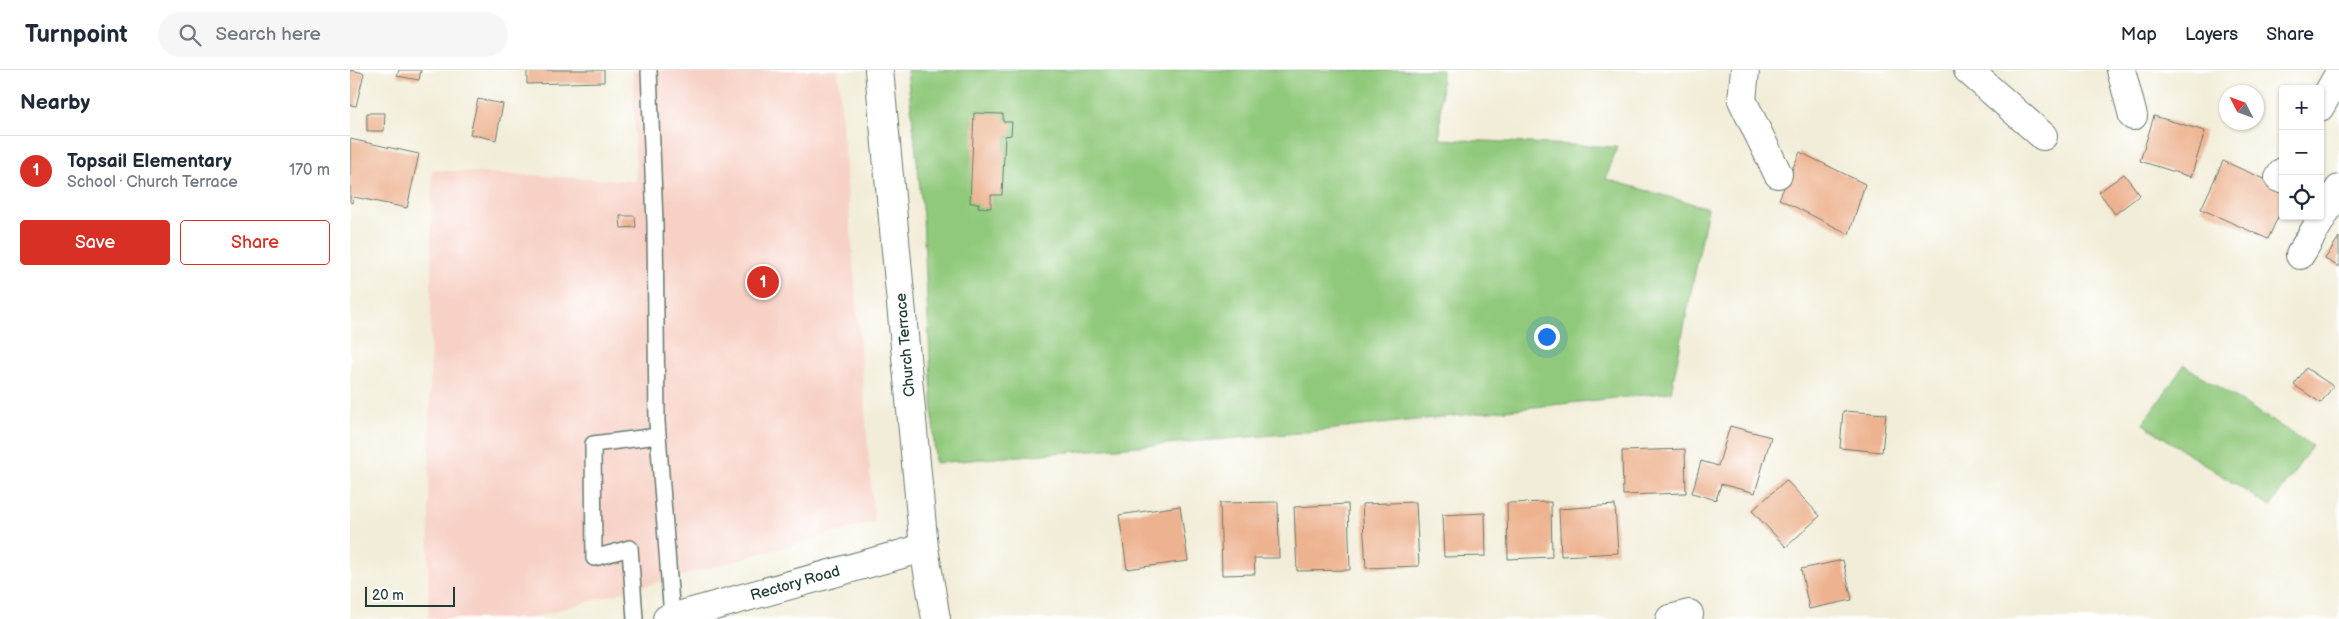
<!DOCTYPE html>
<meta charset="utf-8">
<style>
body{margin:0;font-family:"Balsamiq Sans",sans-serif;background:#f6f6f7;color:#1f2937}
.controls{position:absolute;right:15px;top:15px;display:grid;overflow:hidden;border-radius:5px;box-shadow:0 1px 4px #0004}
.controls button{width:45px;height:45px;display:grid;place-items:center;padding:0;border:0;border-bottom:1px solid #e0e1e3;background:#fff;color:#1f2937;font:25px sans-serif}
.compass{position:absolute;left:1869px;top:15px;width:45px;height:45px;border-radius:50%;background:#fff;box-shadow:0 1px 4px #0004;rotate:312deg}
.scale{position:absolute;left:15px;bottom:12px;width:90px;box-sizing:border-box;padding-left:5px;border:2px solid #1f3d34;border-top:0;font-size:14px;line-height:18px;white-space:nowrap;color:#1f3d34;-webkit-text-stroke:4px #fff;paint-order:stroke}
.you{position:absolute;left:1196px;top:266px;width:18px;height:18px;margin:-12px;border:4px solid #fff;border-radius:50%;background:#1a73e8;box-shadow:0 0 0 8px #1a73e833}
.badge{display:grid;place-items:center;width:32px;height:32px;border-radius:50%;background:#d93025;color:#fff;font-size:16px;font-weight:700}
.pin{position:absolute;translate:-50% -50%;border:2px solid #fff;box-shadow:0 1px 5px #0006}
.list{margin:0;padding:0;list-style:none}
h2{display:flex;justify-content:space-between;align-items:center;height:65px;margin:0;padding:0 20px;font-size:21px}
h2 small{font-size:16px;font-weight:400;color:#747a83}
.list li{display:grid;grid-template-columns:32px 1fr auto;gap:15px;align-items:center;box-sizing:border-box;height:70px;padding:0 20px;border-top:1px solid #e0e1e3}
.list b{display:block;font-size:19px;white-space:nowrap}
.list p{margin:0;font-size:16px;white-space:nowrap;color:#747a83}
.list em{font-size:16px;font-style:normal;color:#747a83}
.actions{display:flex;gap:10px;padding:15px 20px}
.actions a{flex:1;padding:11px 0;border:1px solid #d93025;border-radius:5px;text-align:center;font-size:18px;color:#d93025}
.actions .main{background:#d93025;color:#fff}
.icon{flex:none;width:28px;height:28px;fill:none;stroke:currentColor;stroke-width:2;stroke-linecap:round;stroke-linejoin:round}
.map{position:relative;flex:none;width:1989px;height:549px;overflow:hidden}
header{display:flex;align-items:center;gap:30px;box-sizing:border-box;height:70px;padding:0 25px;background:#fff;border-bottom:1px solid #e0e1e3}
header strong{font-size:24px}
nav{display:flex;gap:28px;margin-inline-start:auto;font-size:18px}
.search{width:350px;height:45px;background:#f6f6f7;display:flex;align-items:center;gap:12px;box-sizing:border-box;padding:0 18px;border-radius:28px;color:#747a83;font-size:19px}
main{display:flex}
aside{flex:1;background:#fff}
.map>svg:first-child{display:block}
.built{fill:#f7d1c6}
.green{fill:#91c97c;stroke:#588358}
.building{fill:#edb28f}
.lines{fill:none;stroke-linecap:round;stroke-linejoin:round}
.service-casing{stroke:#697b6d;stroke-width:18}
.minor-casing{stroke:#697b6d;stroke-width:30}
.service{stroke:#fff;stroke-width:15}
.minor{stroke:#fff;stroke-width:28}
.labels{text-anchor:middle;stroke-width:4;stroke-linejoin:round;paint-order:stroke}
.street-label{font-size:15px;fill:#1f3d34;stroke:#fff}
</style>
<header>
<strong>Turnpoint</strong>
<div class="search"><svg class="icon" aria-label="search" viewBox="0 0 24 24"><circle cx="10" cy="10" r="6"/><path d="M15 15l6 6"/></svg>Search here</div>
<nav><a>Map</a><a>Layers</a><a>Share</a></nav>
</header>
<main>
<aside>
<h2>Nearby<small></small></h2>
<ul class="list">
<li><span class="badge">1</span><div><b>Topsail Elementary</b><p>School · Church Terrace</p></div><em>170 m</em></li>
</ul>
<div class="actions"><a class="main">Save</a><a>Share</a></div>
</aside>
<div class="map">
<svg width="1989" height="549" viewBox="0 0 1989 549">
<rect width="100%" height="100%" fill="#fff"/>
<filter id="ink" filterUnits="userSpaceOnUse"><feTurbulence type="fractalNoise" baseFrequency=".02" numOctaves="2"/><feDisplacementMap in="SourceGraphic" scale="10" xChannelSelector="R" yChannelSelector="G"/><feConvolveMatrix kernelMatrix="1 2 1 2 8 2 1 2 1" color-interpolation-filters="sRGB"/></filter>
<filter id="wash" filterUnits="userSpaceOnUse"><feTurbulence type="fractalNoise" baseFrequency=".0096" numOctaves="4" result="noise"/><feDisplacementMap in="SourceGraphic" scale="20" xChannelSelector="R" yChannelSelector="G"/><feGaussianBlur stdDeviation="1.12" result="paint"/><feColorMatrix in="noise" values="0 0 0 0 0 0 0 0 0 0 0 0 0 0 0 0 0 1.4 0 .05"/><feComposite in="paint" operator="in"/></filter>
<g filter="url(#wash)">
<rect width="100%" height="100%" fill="#f2edd8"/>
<path class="built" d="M283 0H488L524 452 177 549H78L82 100 286 111Z"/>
<path class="green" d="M557 0H1092L1090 69 1267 77 1256 109 1358 138 1321 322 948 363 585 393 573 147Z
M1834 295 1962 376 1920 437 1793 354Z"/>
<g id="blocks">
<path class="building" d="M0 0 14 3 6 36 0 35Z
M49 0H71L69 10 47 6Z
M177 0H254V12L177 14Z
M128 29 153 34 146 70 120 64Z
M17 43H35L34 61H17Z
M624 43 653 44V52H662L661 65 655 66 652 125H641V138L628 137 629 133H620Z
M1804 46 1855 61 1841 107 1790 91Z
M0 69 69 84 57 138 4 127 2 133 0 132Z
M1450 82 1515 114 1499 164 1429 129Z
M1873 91 1933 117V136L1918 169 1851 139Z
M1774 104 1790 125 1765 144 1749 122Z
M270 146H285L286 157 271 158Z
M1989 167V197L1975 189Z
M1956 298 1983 316 1971 333 1944 315Z
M1493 341 1536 344 1532 382 1490 378Z
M1380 356 1421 367 1405 423 1371 414 1366 430 1342 423 1351 391 1368 396Z
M1335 379 1336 423 1273 425 1272 381Z
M1436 410 1470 446 1436 477 1402 441Z
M928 432 929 488H904L905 504 872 505 870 433Z
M1066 432 1069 496 1016 498 1012 434Z
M1201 432 1202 487 1158 489 1157 433Z
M998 434 1000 500 947 501 944 437Z
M1265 435 1268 483 1211 486 1209 439Z
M830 436 838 491 777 499 769 445Z
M1135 443 1136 486 1094 487 1092 445Z
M1493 490 1502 530 1459 539 1451 499Z"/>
</g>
</g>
<g filter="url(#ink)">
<use href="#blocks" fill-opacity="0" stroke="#697b6d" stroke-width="1"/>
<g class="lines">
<g class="service-casing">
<path id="service" d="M299 0 305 153 307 352 322 547
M285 549 280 478 244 488 243 374 308 366"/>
</g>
<g class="minor-casing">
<path id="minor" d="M529 0 574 478 586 549
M1395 0 1392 30 1428 104
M1618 0 1693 66
M1771 0 1783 46
M1970 37 1989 4
M1929 108 1933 102
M1950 185 1989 119
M317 549 574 478
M1320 549 1339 544"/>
</g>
<use href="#service" class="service"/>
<use href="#minor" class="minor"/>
</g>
</g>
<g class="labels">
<g class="street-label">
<text transform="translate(555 275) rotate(-95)" y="5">Church Terrace</text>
<text transform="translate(445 513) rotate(-16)" y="5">Rectory Road</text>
</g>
</g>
</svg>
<div class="controls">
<button>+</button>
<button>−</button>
<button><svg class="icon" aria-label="locate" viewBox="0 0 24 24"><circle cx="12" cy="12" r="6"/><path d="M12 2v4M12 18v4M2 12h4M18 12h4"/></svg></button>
</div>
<svg class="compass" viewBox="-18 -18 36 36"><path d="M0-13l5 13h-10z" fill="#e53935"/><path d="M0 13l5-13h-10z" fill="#747a83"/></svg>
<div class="scale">20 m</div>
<div class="you"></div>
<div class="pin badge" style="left:413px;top:212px">1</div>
</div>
</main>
